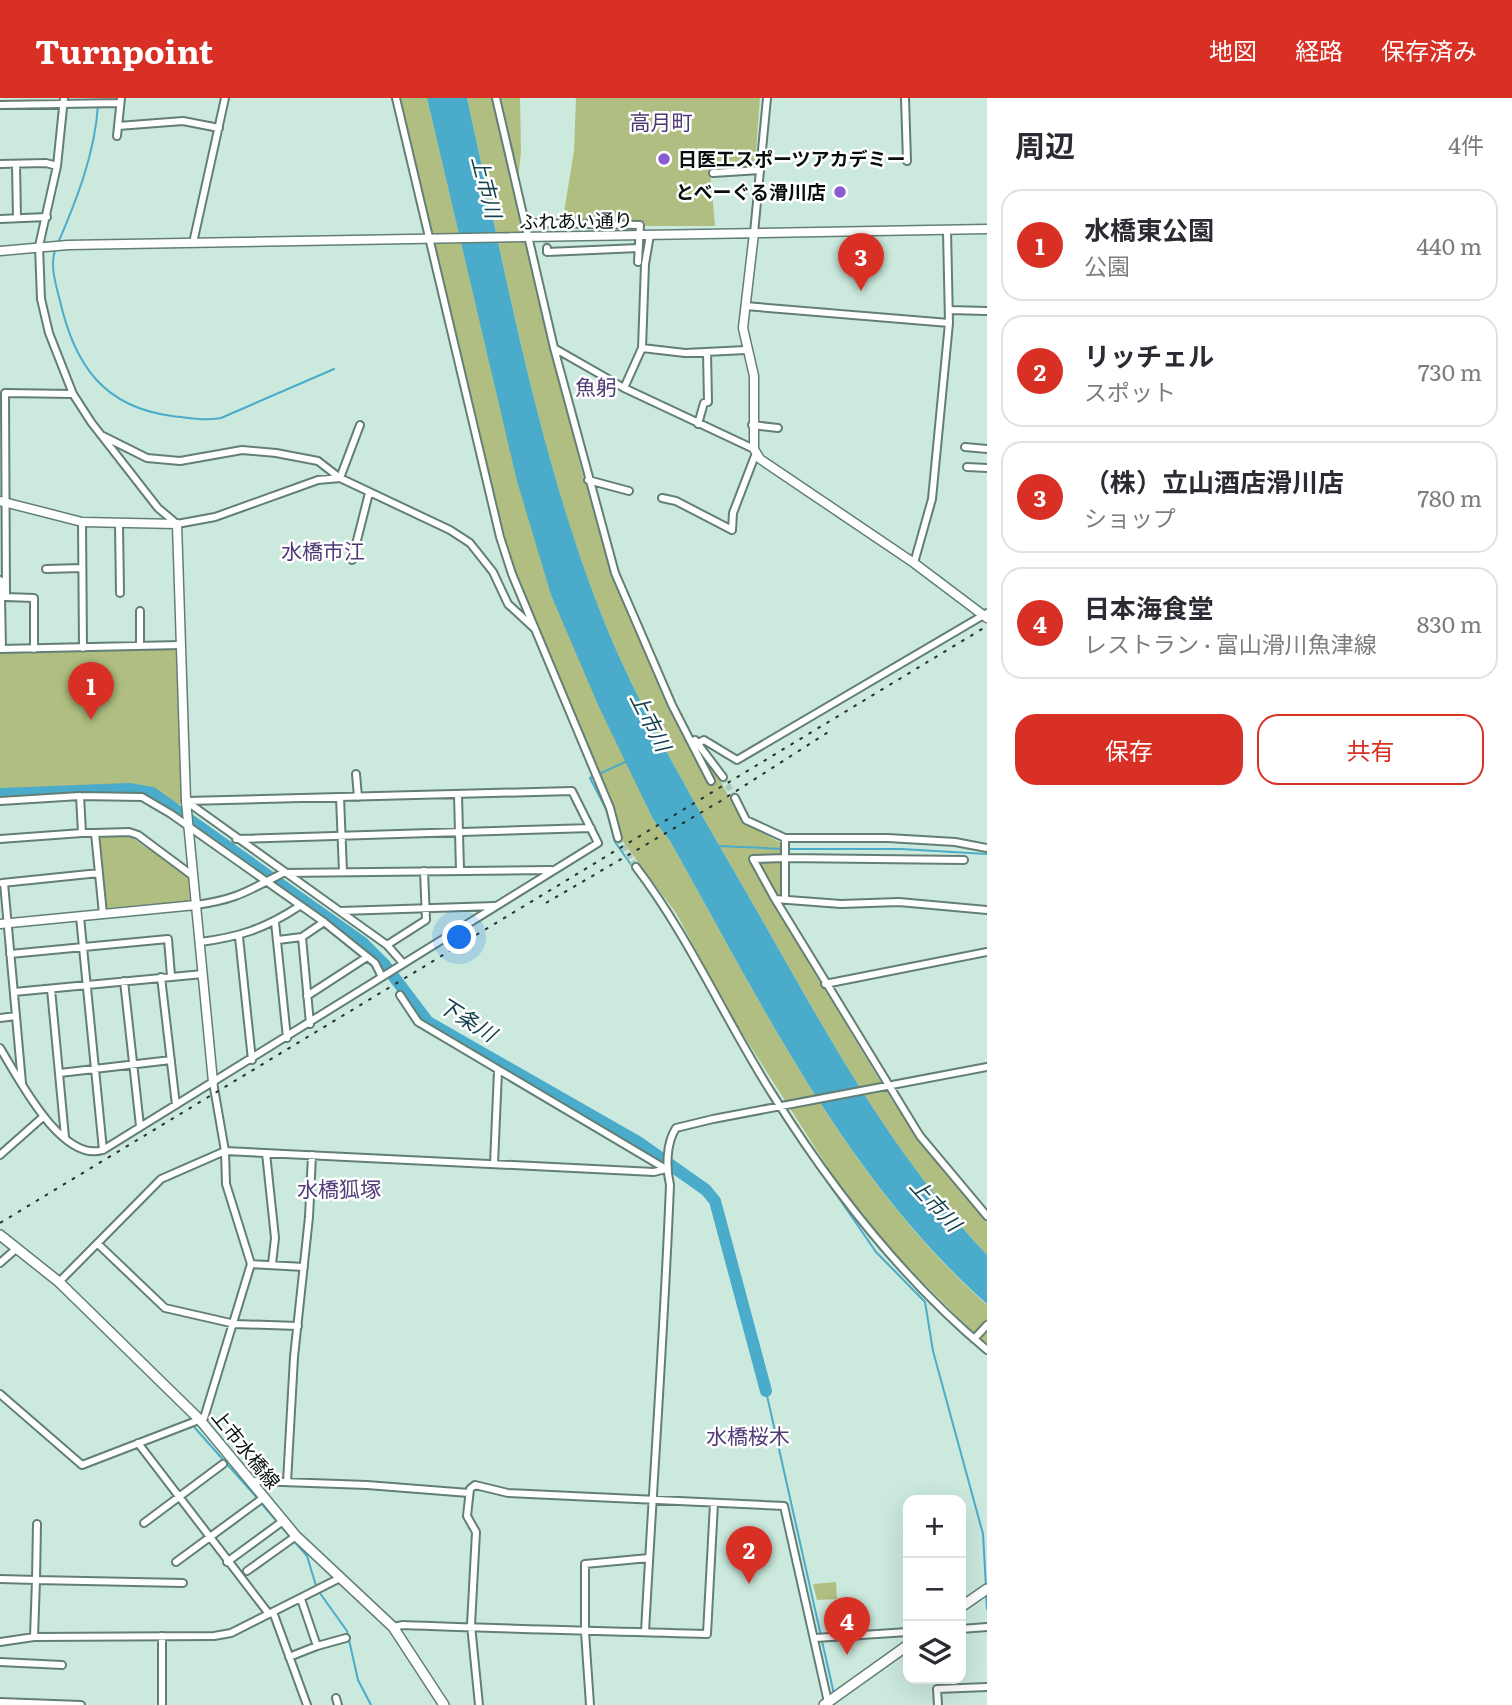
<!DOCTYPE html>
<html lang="ja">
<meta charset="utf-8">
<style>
body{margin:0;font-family:Literata,"Noto Sans JP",serif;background:#f7f7f7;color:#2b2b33}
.controls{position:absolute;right:21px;bottom:21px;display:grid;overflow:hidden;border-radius:14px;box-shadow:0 7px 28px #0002}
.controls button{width:63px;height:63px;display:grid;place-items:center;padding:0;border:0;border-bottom:2px solid #e1e1e2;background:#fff;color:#2b2b33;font:35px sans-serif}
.you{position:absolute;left:460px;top:840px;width:24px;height:24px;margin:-18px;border:5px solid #fff;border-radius:50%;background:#1a73e8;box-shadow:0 0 0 10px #1a73e833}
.badge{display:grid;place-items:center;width:46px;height:46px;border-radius:50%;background:#d93025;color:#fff;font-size:23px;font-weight:700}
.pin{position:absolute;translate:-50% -58px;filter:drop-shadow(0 2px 4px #0008)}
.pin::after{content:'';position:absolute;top:37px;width:24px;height:21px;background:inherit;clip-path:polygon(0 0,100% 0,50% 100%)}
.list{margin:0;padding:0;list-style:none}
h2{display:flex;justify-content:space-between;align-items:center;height:91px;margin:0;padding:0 28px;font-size:30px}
h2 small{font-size:23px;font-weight:400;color:#7c7c81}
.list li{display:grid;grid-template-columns:46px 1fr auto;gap:21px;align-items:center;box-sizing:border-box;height:112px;margin:0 14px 14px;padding:0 14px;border:2px solid #e1e1e2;border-radius:21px}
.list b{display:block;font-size:26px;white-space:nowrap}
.list p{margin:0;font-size:23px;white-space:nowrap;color:#7c7c81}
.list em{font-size:23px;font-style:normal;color:#7c7c81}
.actions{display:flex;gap:14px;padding:21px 28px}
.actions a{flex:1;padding:16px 0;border:2px solid #d93025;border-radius:21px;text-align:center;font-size:24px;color:#d93025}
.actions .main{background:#d93025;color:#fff}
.icon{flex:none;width:38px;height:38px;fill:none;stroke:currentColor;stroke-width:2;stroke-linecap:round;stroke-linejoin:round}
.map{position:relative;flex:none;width:987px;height:1607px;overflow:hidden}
header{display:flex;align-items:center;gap:42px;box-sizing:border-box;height:98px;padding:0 35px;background:#d93025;color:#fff}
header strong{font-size:33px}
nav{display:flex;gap:38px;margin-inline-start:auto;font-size:24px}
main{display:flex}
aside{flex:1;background:#fff}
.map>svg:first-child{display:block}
.green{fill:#b0bf81}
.water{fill:#4aabca}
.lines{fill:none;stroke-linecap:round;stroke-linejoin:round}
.stream{stroke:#4aabca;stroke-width:2}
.river{stroke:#4aabca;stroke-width:12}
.minor-tunnel{stroke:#adc8be;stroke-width:6;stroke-dasharray:6 3;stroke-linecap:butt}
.minor-casing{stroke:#637f75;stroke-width:10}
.tertiary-casing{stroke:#637f75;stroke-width:11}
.secondary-casing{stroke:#637f75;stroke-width:12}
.minor{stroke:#fff;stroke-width:6}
.tertiary{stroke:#fff;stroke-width:8}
.secondary{stroke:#fff;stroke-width:9}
.rail{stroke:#25312d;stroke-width:2;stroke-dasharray:3.5 7;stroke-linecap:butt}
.poi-dot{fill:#8a5ad3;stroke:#fff;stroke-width:2.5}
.labels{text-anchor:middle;stroke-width:5;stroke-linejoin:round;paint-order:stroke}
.poi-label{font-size:19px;font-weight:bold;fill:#060f0c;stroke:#fff;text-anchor:start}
.street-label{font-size:19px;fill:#060f0c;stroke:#fff}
.neighbourhood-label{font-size:21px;fill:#503a76;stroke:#fff}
.water-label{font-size:21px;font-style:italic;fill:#16424f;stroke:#fff}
</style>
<header>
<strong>Turnpoint</strong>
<nav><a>地図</a><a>経路</a><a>保存済み</a></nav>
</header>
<main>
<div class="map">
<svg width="987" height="1607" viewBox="0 0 987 1607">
<rect width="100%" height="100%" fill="#cbe9dd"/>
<path class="green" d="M400 0H427L505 330 551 497 653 721 670 743C762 906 845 1080 987 1207V1248L888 1150 851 1106 733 921 676 815 621 741 610 697 564 598 508 452Z
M467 0H492L582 374 617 488 652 573 682 634 716 674 742 724 781 745 782 806 809 866 890 999 928 1054 987 1121V1157C897 1061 838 956 774 843 720 747 662 654 617 554 542 383 508 182 467 0Z
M501 0H520L521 54 518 83Z
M576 0H760L755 69 710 72 715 128H645V124L563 120 574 53Z
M181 547 182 706 172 707 152 695 129 691 0 696V554Z
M100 739H131L190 779 191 803 107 810Z
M836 1484 837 1501 817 1502 813 1486Z"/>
<path class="water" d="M427 0H467C507 180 543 385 617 554 662 654 720 747 774 843 838 956 897 1061 987 1157V1206C845 1080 762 906 670 743L653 721 599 609 551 497 517 383Z"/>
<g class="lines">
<path class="stream" d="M58 145C77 101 95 55 98 7
M56 150C49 166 56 187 60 203 75 268 104 309 172 318 189 320 204 323 221 320L334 271
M2 406 3 453
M625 664 590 680 606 711 615 744 649 792
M719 748 783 751
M789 751H901L987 756
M683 846 774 1006
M777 1010 786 1023
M801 1045 876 1154 925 1204 933 1253 983 1436 986 1489
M766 1293 821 1538
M195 1330 258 1401
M262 1406 290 1439
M294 1443 307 1458 317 1491 347 1533 358 1582 371 1607
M986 1495 987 1511
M822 1543 834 1596"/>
<path class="river" d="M0 696 129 691 152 695 363 845 385 867 428 924 638 1044 706 1092 715 1103 766 1293"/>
<path class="minor-tunnel" d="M545 131 547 150
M723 679 735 700
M618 740 636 769"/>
<g class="minor-casing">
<path id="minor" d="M64 0 57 68 39 148 41 201 49 235 73 296 91 324 158 410 177 426 215 419 318 382 340 380 450 432 470 445 493 474 508 506 534 530
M396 0 500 439 512 476 610 710 618 740
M496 0 554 250 615 475 672 607 711 683
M905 0 907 63
M0 7 120 5
M118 28 183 23 219 30
M117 38 121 0
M0 66 46 65 57 68
M16 66 17 120
M713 75 760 72
M0 121 47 119
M535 125 640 127 638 164
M754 135 767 0
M193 145 225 0
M547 150V154L639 150
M745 208 949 225
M949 212 986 213
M554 250 624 290 754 351
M642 250 645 166 650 137
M624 290 642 250 685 255 746 252
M698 326 704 305 708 304 707 254
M752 327 778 330
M103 338 147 360 180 363 242 352 276 355 318 363 340 380 360 327
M965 349 987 351
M967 369 987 370
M588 382 629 393
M662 400 676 403 732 432 733 415 756 355
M82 424 83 550
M119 426 120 495
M352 462 369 395
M914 465 932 401 949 225 947 132
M46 471 81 470
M0 482 1 499
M6 499 34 500V551
M140 513V548
M0 551 181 547
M2 551 1 499H6L5 295 73 296
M695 642 723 679
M698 645 704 642 737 662 987 515
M356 676 358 699
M458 697 460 772
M80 698 82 735H95L103 816
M340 699 343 774
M735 700 746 722 785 740H888L955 744 987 750
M0 703 80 698 142 699 171 716 324 824 375 865 382 879
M186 703 387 847 402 864
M95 735 129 734 138 737 193 778
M0 741 82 735
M236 741 591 730
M636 769C690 840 725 922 773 997 832 1091 901 1180 987 1252
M2 785 99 775
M4 785 22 985
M785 800V760L964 762
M775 801 753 761 785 760V740
M196 807C238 801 247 793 283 775L551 772
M987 812 899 804 841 806 775 801 920 1038 987 1118
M341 813 495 808
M80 819 103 1052
M275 824 287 940
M239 839 252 962
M302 839 310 926
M278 842 302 839 324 824
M200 844C239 839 264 831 298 809
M387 847 426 822 424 773
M10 856 168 841 171 878
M161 879 176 1007
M124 883 140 1028
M825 886 987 854
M51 891 65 1039
M14 894 203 876
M400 897 418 924 666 1071
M307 898 367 859
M0 920 16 918
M0 950C18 979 61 1065 103 1052L598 745 572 693 186 703
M60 975 171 962
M266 1055 275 1140 272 1166
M0 1057 43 1019
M494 1066 498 973
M98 1146 165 1210 235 1226 298 1228
M0 1165 17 1150
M251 1166 304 1169
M59 1184 161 1081 225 1053 654 1074 666 1071
M974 1241 987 1227
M0 1296 82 1367 204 1320 251 1166 226 1086 225 1053 213 984
M138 1345 269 1516
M251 1383 367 1387 469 1395
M287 1384 294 1259 309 1119 312 1057
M144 1425 223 1366
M37 1426 36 1482 183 1485
M176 1464 263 1400
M227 1464 283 1423
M247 1473 296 1438
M0 1481 36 1482 34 1539
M273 1514 307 1607
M393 1529 403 1527C504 1531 606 1533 707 1536L714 1405
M961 1531 987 1529
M645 1534C653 1385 664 1237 670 1087 666 1070 666 1045 676 1030L713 1021 987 969
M162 1538V1607
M815 1540 908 1534
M0 1544 34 1539 214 1538 231 1535 338 1481
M317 1548 346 1540
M289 1559 317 1548 301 1501
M0 1564 62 1567
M336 1600 338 1607
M0 1604 81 1607
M479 1607 471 1527 476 1434 467 1418 470 1391 475 1387 508 1395 784 1408 828 1604
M590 1607 585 1534V1466L649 1460
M938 1607 937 1591 987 1589"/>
</g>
<g class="tertiary-casing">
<path id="tertiary" d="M754 135 743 230 754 278V351L760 361 914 465 987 520
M0 153 68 147 987 131
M0 403 82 424 177 426 186 703 213 984
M0 826 196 807"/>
</g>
<g class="secondary-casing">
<path id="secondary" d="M0 1137 59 1184 200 1322 296 1438 393 1529 444 1607
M961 1509 987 1491
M824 1607 908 1547"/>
</g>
<use href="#minor" class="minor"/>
<use href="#tertiary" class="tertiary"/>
<use href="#secondary" class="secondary"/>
<path class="rail" d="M546 805 719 704 833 631
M0 1125 987 528"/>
</g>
<g class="poi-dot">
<circle cx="664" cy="61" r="7"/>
<circle cx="840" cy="94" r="7"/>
</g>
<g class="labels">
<g class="poi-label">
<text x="678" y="68">日医工スポーツアカデミー</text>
<text x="826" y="101" text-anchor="end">とべーぐる滑川店</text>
</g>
<g class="street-label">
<text transform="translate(576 123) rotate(-1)" y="7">ふれあい通り</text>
<text transform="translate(246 1351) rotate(51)" y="7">上市水橋線</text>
</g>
<g class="neighbourhood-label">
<text x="661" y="32">高月町</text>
<text x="596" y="297">魚躬</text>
<text x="323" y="461">水橋市江</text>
<text x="339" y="1099">水橋狐塚</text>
<text x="748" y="1346">水橋桜木</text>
</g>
<g class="water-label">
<text transform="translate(486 89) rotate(76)" y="7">上市川</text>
<text transform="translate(650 624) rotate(63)" y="7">上市川</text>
<text transform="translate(467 922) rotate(32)" y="7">下条川</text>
<text transform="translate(935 1107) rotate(47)" y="7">上市川</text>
</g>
</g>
</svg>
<div class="controls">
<button>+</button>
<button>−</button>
<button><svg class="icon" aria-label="layers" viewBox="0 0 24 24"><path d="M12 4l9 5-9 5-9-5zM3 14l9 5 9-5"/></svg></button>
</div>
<div class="you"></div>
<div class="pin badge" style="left:91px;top:622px">1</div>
<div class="pin badge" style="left:749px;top:1486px">2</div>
<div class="pin badge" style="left:861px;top:193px">3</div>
<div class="pin badge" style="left:847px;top:1557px">4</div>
</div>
<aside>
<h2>周辺<small>4件</small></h2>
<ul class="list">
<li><span class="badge">1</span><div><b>水橋東公園</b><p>公園</p></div><em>440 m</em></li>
<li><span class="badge">2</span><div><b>リッチェル</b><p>スポット</p></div><em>730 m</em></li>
<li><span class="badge">3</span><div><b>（株）立山酒店滑川店</b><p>ショップ</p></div><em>780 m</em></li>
<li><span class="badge">4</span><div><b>日本海食堂</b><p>レストラン · 富山滑川魚津線</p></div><em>830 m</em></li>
</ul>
<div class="actions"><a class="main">保存</a><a>共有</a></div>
</aside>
</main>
